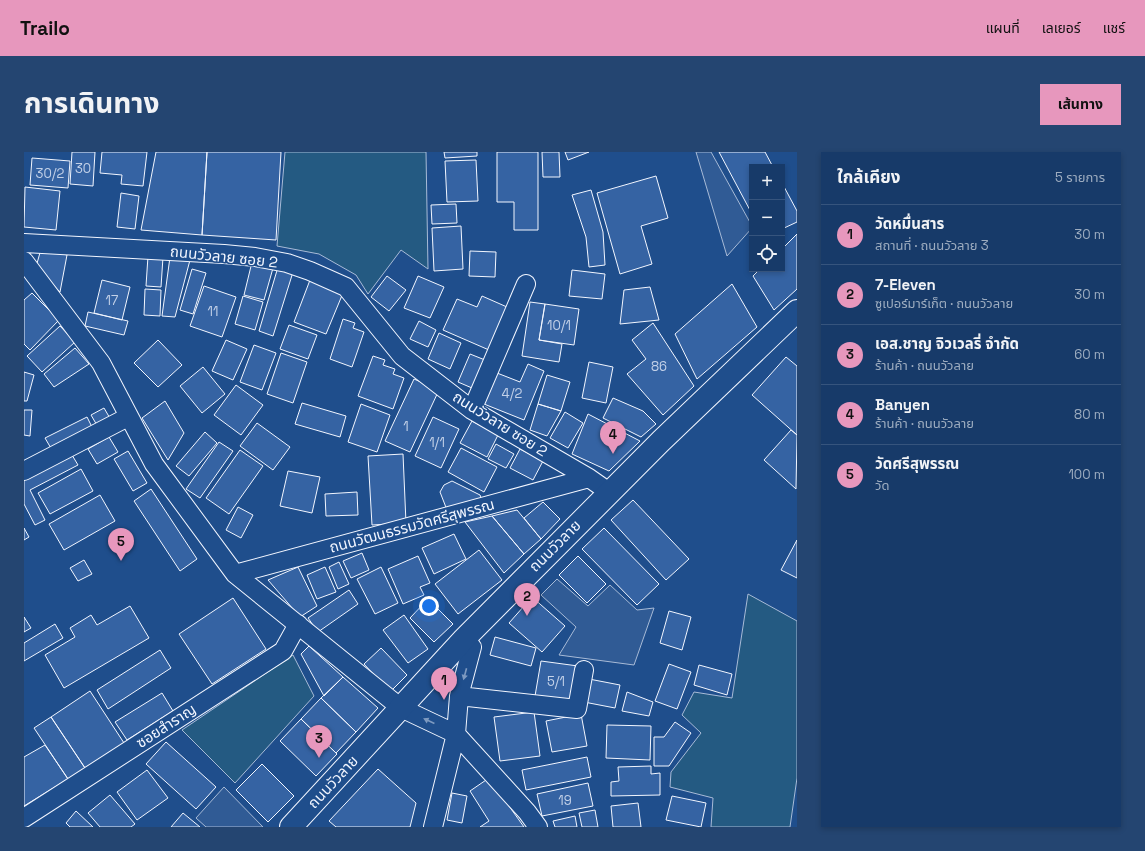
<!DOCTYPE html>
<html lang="th">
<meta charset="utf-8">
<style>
body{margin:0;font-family:"Space Grotesk","Noto Sans Thai",sans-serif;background:#244571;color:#f1f3f6}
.controls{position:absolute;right:12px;top:12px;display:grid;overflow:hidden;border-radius:0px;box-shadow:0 2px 6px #0003}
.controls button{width:36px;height:36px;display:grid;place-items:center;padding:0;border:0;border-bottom:1px solid #36547d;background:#173a69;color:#f1f3f6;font:20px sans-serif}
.you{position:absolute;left:405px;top:454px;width:14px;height:14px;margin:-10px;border:3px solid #fff;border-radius:50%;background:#1a73e8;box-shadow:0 0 0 6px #1a73e833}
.badge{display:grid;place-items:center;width:26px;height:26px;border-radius:50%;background:#e797bd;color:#111;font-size:13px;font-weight:700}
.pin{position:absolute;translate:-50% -33px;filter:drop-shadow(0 1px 2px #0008)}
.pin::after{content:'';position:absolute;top:21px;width:14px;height:12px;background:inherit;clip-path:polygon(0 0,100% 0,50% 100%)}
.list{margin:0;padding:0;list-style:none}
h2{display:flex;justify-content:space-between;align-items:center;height:52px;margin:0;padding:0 16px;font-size:17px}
h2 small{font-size:13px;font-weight:400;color:#9eadc0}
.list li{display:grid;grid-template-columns:26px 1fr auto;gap:12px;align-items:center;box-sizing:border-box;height:60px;padding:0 16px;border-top:1px solid #36547d}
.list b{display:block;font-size:15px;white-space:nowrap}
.list p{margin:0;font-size:13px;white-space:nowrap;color:#9eadc0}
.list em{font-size:13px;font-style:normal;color:#9eadc0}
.icon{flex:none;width:22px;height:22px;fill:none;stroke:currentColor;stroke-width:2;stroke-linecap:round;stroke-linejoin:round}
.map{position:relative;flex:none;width:773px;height:675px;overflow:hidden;border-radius:0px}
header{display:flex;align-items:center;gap:24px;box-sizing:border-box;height:56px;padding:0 20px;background:#e797bd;color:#111}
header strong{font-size:19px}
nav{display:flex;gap:22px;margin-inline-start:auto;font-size:14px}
.intro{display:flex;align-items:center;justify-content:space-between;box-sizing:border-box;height:96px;padding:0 24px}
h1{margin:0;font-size:28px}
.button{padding:10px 18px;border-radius:0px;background:#e797bd;color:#111;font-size:14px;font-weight:700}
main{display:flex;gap:24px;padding:0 24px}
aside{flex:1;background:#173a69;border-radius:0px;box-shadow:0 2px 6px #0003}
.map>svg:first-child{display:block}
.green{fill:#245a82;stroke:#a8bbd7}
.parking{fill:#305b95;stroke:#a8bbd7}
.building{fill:#3563a3;stroke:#f2f6ff}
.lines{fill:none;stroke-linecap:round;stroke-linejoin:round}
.minor-casing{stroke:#f2f6ff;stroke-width:20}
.tertiary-casing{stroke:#f2f6ff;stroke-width:24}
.minor{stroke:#1f4e8c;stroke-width:18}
.tertiary{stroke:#1f4e8c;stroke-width:22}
.oneway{fill:#7e9ac0}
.labels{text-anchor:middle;stroke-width:3;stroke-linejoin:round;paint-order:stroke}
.number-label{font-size:13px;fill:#c3d1e8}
.street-label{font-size:15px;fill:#f2f6ff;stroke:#1f4e8c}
</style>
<header>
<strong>Trailo</strong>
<nav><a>แผนที่</a><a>เลเยอร์</a><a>แชร์</a></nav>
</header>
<div class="intro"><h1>การเดินทาง</h1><a class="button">เส้นทาง</a></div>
<main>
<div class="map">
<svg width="773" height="675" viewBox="0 0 773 675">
<rect width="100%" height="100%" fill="#1f4e8c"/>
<path class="green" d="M261 0H402L404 117 377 98 344 142 332 123 295 102 253 94Z
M724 442 773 469V626L766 675H687L689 646 646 635 647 620 677 581 658 563 670 540 708 546Z
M269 503 290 544 211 631 158 578Z"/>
<path class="parking" d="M672 0H687L728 74V76L703 104Z
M533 427 564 454 586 433 613 458 630 456 610 513 535 503 552 475 517 443Z
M200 635 239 675H182L172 666Z"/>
<path class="building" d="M48 0H71L69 34 46 32Z
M78 0H123L119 34 97 32 98 23 76 21Z
M132 0H183L178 83 117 78Z
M183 0H257L252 88 178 83Z
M420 0H453V4L421 6Z
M473 0H514V78H490V50H473Z
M518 0H535L536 25H519Z
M541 0H565L544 8Z
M695 0H741L749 15H728V62Z
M8 6 46 9 44 36 6 33Z
M452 8 454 49 423 50 421 9Z
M632 24 644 66 617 74 628 112 596 122 573 41Z
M758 31 773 59V70L758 77Z
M1 35 36 39 32 78 0 75Z
M567 38 579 80 581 113 565 115 562 85 548 43Z
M97 41 115 44 111 77 93 75Z
M432 52 433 71 408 72 407 53Z
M437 74 439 117 410 119 408 76Z
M773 82V137L750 158 729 124 736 117H758V97Z
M17 97 43 103 36 140 12 115Z
M446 99 472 100 471 125 445 124Z
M124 104 139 105 137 135 122 134Z
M146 105 166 108 151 165 138 164Z
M228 110 249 116 240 148 220 143Z
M254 115 269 120 249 184 235 179Z
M168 117 182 121 169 162 156 158Z
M548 118 581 122 578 147 545 144Z
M363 124 382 138 365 159 347 145Z
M394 124 420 135 406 166 380 156Z
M78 128 106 135 98 168 70 161Z
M286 128 319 141 302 182 270 170Z
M708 132 733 175 673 227 651 182Z
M180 134 212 145 198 185 166 174Z
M626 135 635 168 596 172 600 138Z
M121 137 137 138 136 164 120 163Z
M8 141 35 168 6 198 0 192V148Z
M219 144 239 150 231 178 211 172Z
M458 144 483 155 465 198 419 178 433 147 453 155Z
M506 150 521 152 515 188 538 192 535 210 498 204Z
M521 152 555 157 550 193 515 188Z
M64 160 104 169 100 183 61 174Z
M319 167 331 171 329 176 340 180 328 215 306 207Z
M395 169 412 178 404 195 386 187Z
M629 171 670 234 639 263 603 222 622 207 608 188Z
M265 173 293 183 284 207 256 197Z
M36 174 51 190 18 220 3 204Z
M415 181 437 191 426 217 404 207Z
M134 188 158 213 134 235 110 211Z
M202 188 223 197 209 228 188 219Z
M230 193 252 201 238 238 216 230Z
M51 196 65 212 30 235 20 222Z
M257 201 283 210 269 251 243 242Z
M446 202 461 208 448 236 434 230Z
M349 204 361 208 359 213 371 217 369 222 380 226 369 257 334 244Z
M762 205 773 214V283L728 243Z
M565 210 589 215 582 251 558 246Z
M504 212 520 219 500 268 460 252 473 221 496 230Z
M179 215 201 242 178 261 156 234Z
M0 220 10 223 3 249H0Z
M523 223 546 230 537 259 514 252Z
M390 227 415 238 386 300 361 289Z
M212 233 239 253 217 283 190 263Z
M589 246 619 259 632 272 617 285 579 266Z
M141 249 160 281 144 308 118 266Z
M278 251 322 264 316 285 271 272Z
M337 252 366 263 353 300 324 290Z
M514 252 537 259 523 284 506 278Z
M80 256 87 268 74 275 67 263Z
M0 258H8L6 284 0 283Z
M541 260 559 271 544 296 526 286Z
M564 262 616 289 585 319 548 302Z
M63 265 69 277 28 298 21 286Z
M409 265 435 277 417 316 391 304Z
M448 269 474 283 463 305 436 291Z
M233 271 266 295 249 318 216 294Z
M767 278 773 283 772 337 740 308Z
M181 280 193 291 165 324 152 314Z
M85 285 94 300 73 312 64 297Z
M195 290 209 299 176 346 162 337Z
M472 292 490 302 482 316 464 307Z
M437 296 473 315 460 340 424 320Z
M496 297 519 309 509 328 486 316Z
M216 298 239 314 205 362 182 346Z
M104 299 123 331 109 339 90 307Z
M379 302 382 371 348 373 344 304Z
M48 303 54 313 6 338 21 368 11 373 0 352V328Z
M57 317 69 339 26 362 14 341Z
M264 319 296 325 288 361 256 354Z
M428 329 456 343 458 348 423 358 416 340 420 333Z
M127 337 173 407 156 419 110 349Z
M333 340 334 363 302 364 301 342Z
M76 343 91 369 40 398 25 372Z
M609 348 665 407 642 428 587 368Z
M519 350 536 367 517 387 500 366Z
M214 355 229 363 217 386 202 378Z
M493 358 517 387 500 402 468 364Z
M468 364 500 402 480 421 441 370Z
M0 376 5 385 0 388Z
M580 376 635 432 613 453 558 397Z
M430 382 442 407 410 422 398 396Z
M773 388V426L757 418Z
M455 398 478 428 434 462 411 432Z
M338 401 345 418 327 426 319 409Z
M394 404 406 431 396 435 400 443 379 452 364 417Z
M554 404 582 432 563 451 535 423Z
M60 408 68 422 54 429 46 416Z
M315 410 325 432 314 437 305 415Z
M274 415 293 454 276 465 244 428Z
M301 415 312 440 293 447 283 423Z
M357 415 374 451 351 462 333 427Z
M325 438 334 452 294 480 284 466Z
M508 445 541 474 518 500 485 471Z
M209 446 242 497 188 532 155 482Z
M404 447 429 472 410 490 386 466Z
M106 454 125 486 40 536 21 503 51 485 46 476 67 463 73 473Z
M645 459 667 465 658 498 636 491Z
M380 463 404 497 384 511 359 478Z
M0 465 7 476 0 480Z
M31 472 39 486 0 509V491Z
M471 485 512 496 507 514 466 503Z
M285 494 319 525 300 544 277 502Z
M357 496 383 523 366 540 340 512Z
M136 498 147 516 84 557 73 538Z
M517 509 554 514 547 550 511 544Z
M645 512 667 520 653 557 631 549Z
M675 513 708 522 703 543 670 533Z
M319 525 354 556 332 580 297 546Z
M565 527 596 533 591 556 560 550Z
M66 539 100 591 61 616 27 565Z
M603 540 629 550 625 564 598 559Z
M138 541 149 559 103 588 91 570Z
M297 546 332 580 312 601 277 567Z
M510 560 516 604 476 609 470 565Z
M557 562 563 594 528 600 522 569Z
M27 565 61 616 44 627 10 576Z
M277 567 313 602 292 624 256 589Z
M651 570 667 581 645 614H630V585H640Z
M583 573 627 574 626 608 582 606Z
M142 590 192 635 172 657 122 612Z
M21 593 44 627 0 654V605Z
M563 605 567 625 502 638 498 618Z
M238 612 270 644 244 670 212 638Z
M627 614V622L636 621V643L587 644V630L595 629 594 615Z
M354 617 392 651 386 675H312L305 669Z
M123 618 144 646 113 668 93 640Z
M465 626 500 675H456L465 669 446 639Z
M564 631 569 654 518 664 513 642Z
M428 641 443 644 438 671 423 668Z
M86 643 111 672 107 675H76L64 661Z
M648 644 682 651 677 675 642 668Z
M614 651 617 675H589L587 654Z
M571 658 574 675H558L555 661Z
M52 659 69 675H46L42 671Z
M159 661 176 675H147Z
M551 664 553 675H531L529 669Z"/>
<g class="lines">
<g class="minor-casing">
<path id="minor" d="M0 91 200 102 231 105 263 111 286 119 322 135 378 204 448 258 565 326 585 340
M0 109 77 211 130 312 211 422 377 556 432 582 503 660 514 675
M448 258 502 132
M0 319 104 265
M211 422 565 326
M435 544 553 557 560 518
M0 666 259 499 274 472
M409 675 432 582 435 544 448 495 440 487"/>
</g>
<g class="tertiary-casing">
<path id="tertiary" d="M267 675 440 487 637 289 773 159"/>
</g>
<use href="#minor" class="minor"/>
<use href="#tertiary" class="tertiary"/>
</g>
<defs><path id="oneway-solid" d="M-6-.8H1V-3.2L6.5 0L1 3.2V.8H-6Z"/></defs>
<g class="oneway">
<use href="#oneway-solid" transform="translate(441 522) rotate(105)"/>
<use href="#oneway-solid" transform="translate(405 569) rotate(-155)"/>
</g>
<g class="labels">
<g class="number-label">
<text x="59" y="21">30</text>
<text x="26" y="26">30/2</text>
<text x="88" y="153">17</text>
<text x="189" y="164">11</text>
<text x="535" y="178">10/1</text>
<text x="635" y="219">86</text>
<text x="488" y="246">4/2</text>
<text x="382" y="279">1</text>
<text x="413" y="295">1/1</text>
<text x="532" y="534">5/1</text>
<text x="541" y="653">19</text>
</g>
<g class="street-label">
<text transform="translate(200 105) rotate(6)" y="5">ถนนวัวลาย ซอย 2</text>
<text transform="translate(476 272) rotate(32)" y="5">ถนนวัวลาย ซอย 2</text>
<text transform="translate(388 374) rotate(-15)" y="5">ถนนวัฒนธรรมวัดศรีสุพรรณ</text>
<text transform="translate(531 394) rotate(-45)" y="5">ถนนวัวลาย</text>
<text transform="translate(142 574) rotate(-33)" y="5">ซอยสำราญ</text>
<text transform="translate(309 630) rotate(-47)" y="5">ถนนวัวลาย</text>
</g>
</g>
</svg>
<div class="controls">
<button>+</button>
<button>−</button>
<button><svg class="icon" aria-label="locate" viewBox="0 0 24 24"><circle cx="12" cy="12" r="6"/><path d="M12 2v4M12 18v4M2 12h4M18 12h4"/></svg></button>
</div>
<div class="you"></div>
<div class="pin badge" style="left:420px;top:548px">1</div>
<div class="pin badge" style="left:503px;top:464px">2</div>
<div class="pin badge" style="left:295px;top:606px">3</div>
<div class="pin badge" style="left:589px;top:302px">4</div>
<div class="pin badge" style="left:97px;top:409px">5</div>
</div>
<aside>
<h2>ใกล้เคียง<small>5 รายการ</small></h2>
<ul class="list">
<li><span class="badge">1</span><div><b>วัดหมื่นสาร</b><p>สถานที่ · ถนนวัวลาย 3</p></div><em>30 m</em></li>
<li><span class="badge">2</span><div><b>7-Eleven</b><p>ซูเปอร์มาร์เก็ต · ถนนวัวลาย</p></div><em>30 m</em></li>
<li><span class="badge">3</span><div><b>เอส.ชาญ จิวเวลรี่ จำกัด</b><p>ร้านค้า · ถนนวัวลาย</p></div><em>60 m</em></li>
<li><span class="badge">4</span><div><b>Banyen</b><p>ร้านค้า · ถนนวัวลาย</p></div><em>80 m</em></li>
<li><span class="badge">5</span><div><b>วัดศรีสุพรรณ</b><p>วัด</p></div><em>100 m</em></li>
</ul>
</aside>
</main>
